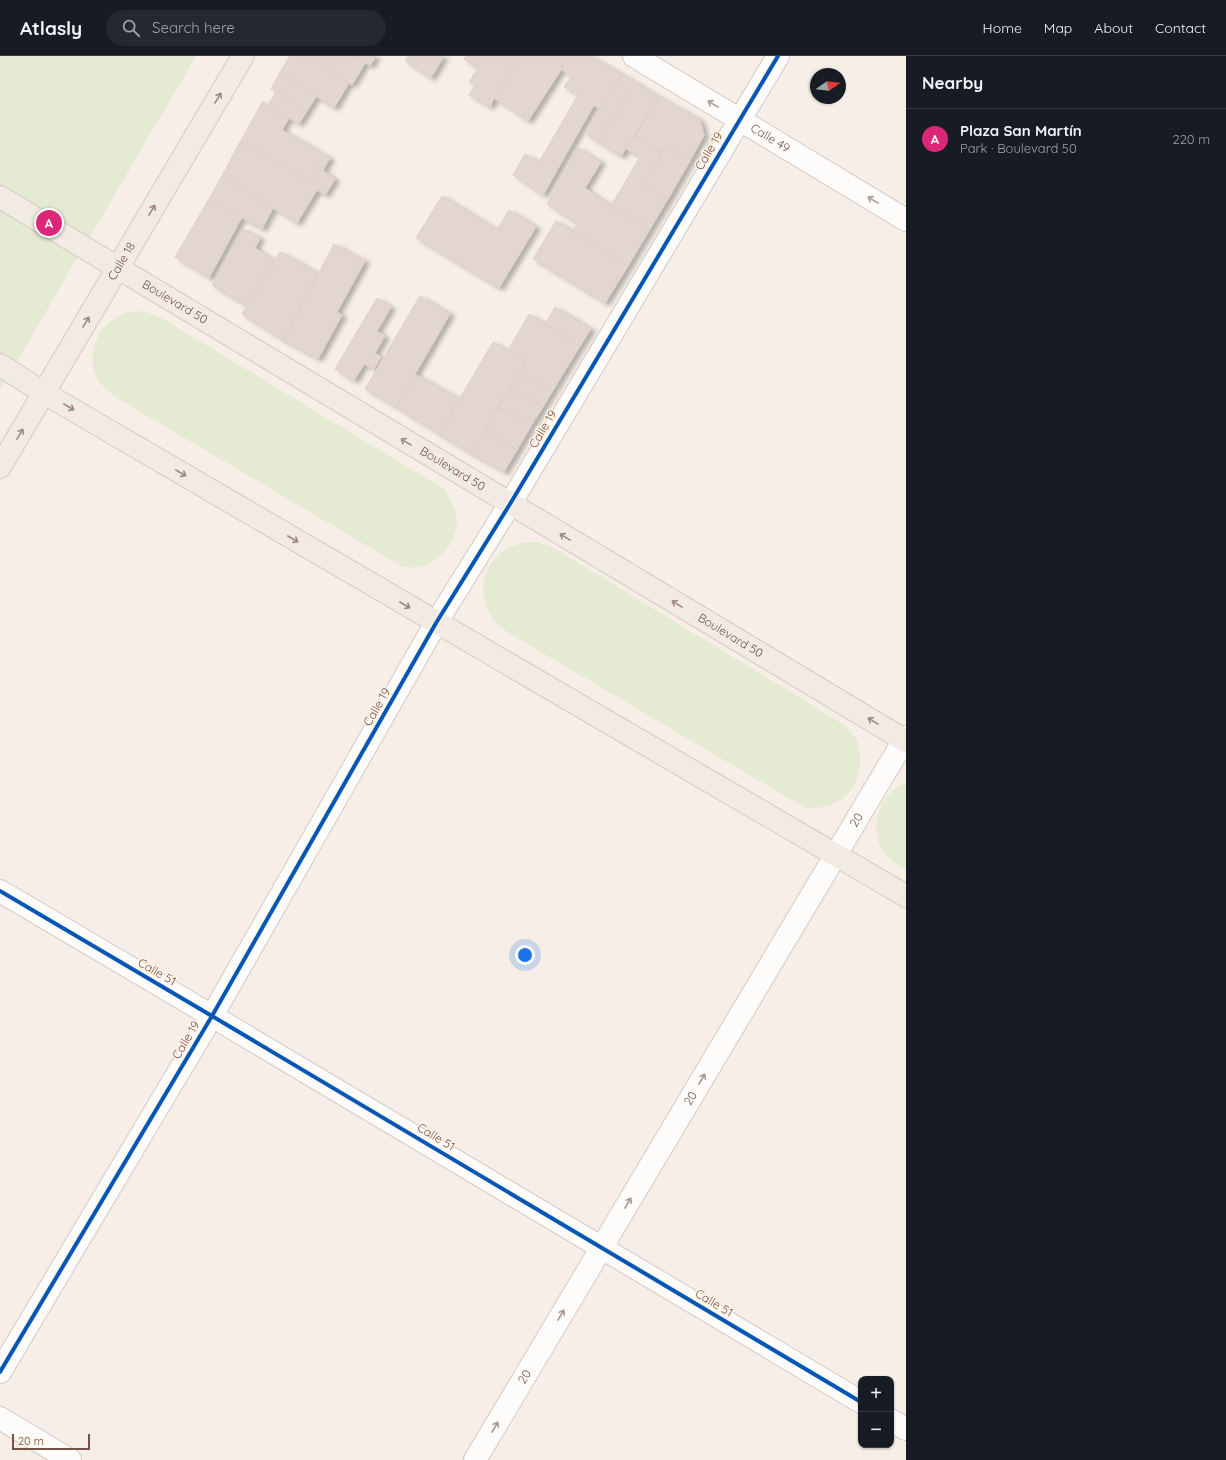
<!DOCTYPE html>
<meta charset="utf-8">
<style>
body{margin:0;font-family:Quicksand,sans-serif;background:#242831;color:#f1f3f6}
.controls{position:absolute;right:12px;bottom:12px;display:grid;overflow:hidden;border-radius:8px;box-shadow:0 1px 3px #0004}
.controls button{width:36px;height:36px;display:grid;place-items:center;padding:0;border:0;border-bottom:1px solid #363941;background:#171b24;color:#f1f3f6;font:20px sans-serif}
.compass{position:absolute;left:810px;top:12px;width:36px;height:36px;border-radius:50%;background:#171b24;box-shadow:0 1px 3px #0004;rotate:76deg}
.scale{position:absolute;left:12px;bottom:10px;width:78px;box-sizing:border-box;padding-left:4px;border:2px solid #735248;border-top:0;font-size:11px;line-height:14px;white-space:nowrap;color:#735248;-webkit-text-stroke:3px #fff3e7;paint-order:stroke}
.you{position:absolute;left:525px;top:899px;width:14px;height:14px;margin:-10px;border:3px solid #fff;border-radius:50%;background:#1a73e8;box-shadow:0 0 0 6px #1a73e833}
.badge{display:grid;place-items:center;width:26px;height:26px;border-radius:50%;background:#db2777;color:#fff;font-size:13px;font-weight:700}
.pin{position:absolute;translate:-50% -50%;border:2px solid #fff;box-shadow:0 1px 4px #0006}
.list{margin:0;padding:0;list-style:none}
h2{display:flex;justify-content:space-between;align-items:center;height:52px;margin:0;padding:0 16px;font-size:17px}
h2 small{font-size:13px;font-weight:400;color:#9ea1a6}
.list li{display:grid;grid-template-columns:26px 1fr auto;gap:12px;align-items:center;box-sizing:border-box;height:60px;padding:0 16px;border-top:1px solid #363941}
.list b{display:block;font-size:15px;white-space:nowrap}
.list p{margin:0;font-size:13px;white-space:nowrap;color:#9ea1a6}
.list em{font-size:13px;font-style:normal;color:#9ea1a6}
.icon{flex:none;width:22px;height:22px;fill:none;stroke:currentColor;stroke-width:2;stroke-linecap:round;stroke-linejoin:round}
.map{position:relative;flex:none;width:906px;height:1404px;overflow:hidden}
header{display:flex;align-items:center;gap:24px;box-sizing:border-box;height:56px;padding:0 20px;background:#171b24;border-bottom:1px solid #363941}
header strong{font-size:19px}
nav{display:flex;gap:22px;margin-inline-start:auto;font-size:14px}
.search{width:280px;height:36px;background:#242831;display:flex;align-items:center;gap:10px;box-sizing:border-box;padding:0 14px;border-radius:22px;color:#9ea1a6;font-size:15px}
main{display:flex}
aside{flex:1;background:#171b24}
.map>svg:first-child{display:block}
.green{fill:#e4ebd2}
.building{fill:#e2d6cf;stroke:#ded0ca;filter:url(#shadow)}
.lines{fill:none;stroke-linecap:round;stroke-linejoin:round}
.minor-casing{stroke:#d4cac5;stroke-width:24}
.major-casing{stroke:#d5c9c4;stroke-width:24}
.minor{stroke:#fefcfb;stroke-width:22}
.major{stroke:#f2ebe4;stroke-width:22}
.cycleway-casing{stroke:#fff3e7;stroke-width:6}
.cycleway{stroke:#0057b8;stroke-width:4}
.oneway{stroke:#9f887f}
.oneway2{stroke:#ab9690}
.labels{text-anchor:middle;stroke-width:3;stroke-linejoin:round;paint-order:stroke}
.street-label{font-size:12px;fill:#735248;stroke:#fff3e7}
</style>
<header>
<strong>Atlasly</strong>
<div class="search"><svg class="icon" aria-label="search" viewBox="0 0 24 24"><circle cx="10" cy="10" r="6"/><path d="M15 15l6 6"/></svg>Search here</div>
<nav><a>Home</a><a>Map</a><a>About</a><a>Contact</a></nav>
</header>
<main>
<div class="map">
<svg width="906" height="1404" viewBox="0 0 906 1404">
<defs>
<filter id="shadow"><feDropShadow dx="4.5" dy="2.5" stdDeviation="2" flood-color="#0004"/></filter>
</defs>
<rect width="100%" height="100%" fill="#f6eee7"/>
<path class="green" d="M0 0H196L0 334Z
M143 255 158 260 444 433C449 441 454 448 456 458 461 482 442 506 418 511 414 512 408 511 403 511L117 342C109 336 101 330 96 320 85 295 101 263 128 256 132 255 138 256 143 255Z
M536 486 552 491 846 670C849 674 854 679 856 683 866 706 858 738 833 748 824 752 815 752 805 752L509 577C504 573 498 570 494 565 473 536 484 500 518 488 523 486 530 486 536 486Z
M906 727V814C896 809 886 801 881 791 869 768 881 736 906 727Z"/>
<path class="building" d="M290 0H308L349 27 334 52 280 16Z
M308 0H354L365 7 352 29Z
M354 0H376L370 10Z
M408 0H444L431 22 405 5Z
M466 0H486L478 12 464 3Z
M486 0H521L494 42 490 51 469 39 475 29 469 26Z
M521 0H570L528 65 494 42Z
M570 0H590L621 18 599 53 594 49 543 139 513 119 525 98 539 106 578 39 564 31 571 21 561 13Z
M280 16 316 41 307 55 271 33Z
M621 18 636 27 598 86 585 77Z
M636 27 659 41 621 100 598 86Z
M276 36 307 55 299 68 268 50Z
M659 41 700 64 704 79 690 105 665 91 661 97 636 79Z
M263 45 268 50 289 62 282 74 330 102 323 114 318 111 310 125 240 86Z
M636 79 661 97 643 130 668 143 650 173 611 150 640 101 626 93Z
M240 86 310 125 318 111 335 123 325 139 317 134 297 167 222 120Z
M665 91 690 105 668 143 643 130Z
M578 92 601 106 585 132 611 150 650 173 628 210 572 175 578 168 547 148Z
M222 120 273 152 262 173 209 143Z
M442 140 497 174 509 154 536 171 499 232 416 182Z
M209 143 242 161 209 222 175 201Z
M556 165 628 210 605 247 533 203Z
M243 173 260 182 255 192 275 205 247 250 212 229Z
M334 188 365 205 337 256 342 259 318 303 283 284Z
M280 196 319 218 283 284 242 258Z
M420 240 450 258 396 351 365 333Z
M377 242 391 251 377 275 385 280 375 297 381 301 374 313 364 308 354 325 335 313Z
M555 251 591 273 580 290 545 268Z
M529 258 580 290 552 336 519 316 526 305 508 294Z
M493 286 526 305 472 398 439 378Z
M519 316 552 336 543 351 510 332Z
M415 318 459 343 439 378 396 351Z
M510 332 543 351 531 370 498 351Z
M498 351 531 370 517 394 484 375Z
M484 375 517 394 504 416 472 398Z"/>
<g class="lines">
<g class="minor-casing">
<g id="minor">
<path id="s1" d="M634 0 906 164"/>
<path d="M0 835 212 960 861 1346"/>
<path d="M0 1316 212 960 436 567 510 448 778 0"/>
<path d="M0 1362 70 1404"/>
<path d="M891 1364 906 1373"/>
<path id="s2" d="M475 1404 906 681"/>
</g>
</g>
<g class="major-casing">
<g id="major">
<path id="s3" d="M0 141 906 685"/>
<path d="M0 309 44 337 906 840"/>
<path id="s4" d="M0 411 243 0"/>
</g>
</g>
<use href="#minor" class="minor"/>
<use href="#major" class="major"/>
<g class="cycleway-casing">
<path id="cycleway" d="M0 835 212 960 861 1346
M0 1316 212 960 436 567 510 448 778 0"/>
</g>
<use href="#cycleway" class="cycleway"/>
</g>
<defs><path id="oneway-shaft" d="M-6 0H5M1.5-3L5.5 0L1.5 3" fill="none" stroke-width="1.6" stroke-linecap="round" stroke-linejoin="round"/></defs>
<g class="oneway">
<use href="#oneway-shaft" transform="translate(218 42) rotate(-59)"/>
<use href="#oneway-shaft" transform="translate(152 154) rotate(-59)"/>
<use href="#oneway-shaft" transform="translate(86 266) rotate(-59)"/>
<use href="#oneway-shaft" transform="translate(69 351) rotate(30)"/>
<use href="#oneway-shaft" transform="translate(20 378) rotate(-59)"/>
<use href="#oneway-shaft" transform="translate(406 386) rotate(-149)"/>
<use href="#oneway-shaft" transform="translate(181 417) rotate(30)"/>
<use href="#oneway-shaft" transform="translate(565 481) rotate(-149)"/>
<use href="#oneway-shaft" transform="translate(293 483) rotate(30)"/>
<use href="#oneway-shaft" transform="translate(677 548) rotate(-149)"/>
<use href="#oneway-shaft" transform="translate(405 549) rotate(30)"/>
<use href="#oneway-shaft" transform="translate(873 665) rotate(-149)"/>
</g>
<g class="oneway2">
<use href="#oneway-shaft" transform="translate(713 48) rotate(-149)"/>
<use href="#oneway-shaft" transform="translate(873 144) rotate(-149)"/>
<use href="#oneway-shaft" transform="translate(702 1023) rotate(-59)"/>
<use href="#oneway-shaft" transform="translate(628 1147) rotate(-59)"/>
<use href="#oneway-shaft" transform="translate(561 1259) rotate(-59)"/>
<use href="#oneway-shaft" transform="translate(495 1371) rotate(-59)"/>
</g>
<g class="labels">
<g class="street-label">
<text dy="4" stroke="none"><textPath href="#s1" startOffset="159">Calle 49</textPath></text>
<text transform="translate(709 95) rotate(-59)" y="4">Calle 19</text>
<text dy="4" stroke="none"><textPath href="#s4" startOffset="239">Calle 18</textPath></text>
<text dy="4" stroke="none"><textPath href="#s3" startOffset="204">Boulevard 50</textPath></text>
<text transform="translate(543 373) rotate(-59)" y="4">Calle 19</text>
<text dy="4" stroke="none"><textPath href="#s3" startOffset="528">Boulevard 50</textPath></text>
<text dy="4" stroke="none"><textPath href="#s3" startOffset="852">Boulevard 50</textPath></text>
<text transform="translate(377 651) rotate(-60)" y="4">Calle 19</text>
<text dy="4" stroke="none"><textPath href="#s2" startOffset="745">20</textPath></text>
<text transform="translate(157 916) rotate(30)" y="4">Calle 51</text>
<text transform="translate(186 984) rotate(-59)" y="4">Calle 19</text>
<text dy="4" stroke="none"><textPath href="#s2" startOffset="421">20</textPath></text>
<text transform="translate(436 1081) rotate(31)" y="4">Calle 51</text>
<text transform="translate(714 1247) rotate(31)" y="4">Calle 51</text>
<text dy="4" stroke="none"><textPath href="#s2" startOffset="97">20</textPath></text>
</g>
</g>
</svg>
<div class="controls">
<button>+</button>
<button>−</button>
</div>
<svg class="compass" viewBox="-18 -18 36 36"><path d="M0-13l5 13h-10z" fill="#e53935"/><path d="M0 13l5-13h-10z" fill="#9ea1a6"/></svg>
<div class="scale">20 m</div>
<div class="you"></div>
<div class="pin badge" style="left:49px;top:167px">A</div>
</div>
<aside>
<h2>Nearby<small></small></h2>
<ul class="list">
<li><span class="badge">A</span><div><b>Plaza San Martín</b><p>Park · Boulevard 50</p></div><em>220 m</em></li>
</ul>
</aside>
</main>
